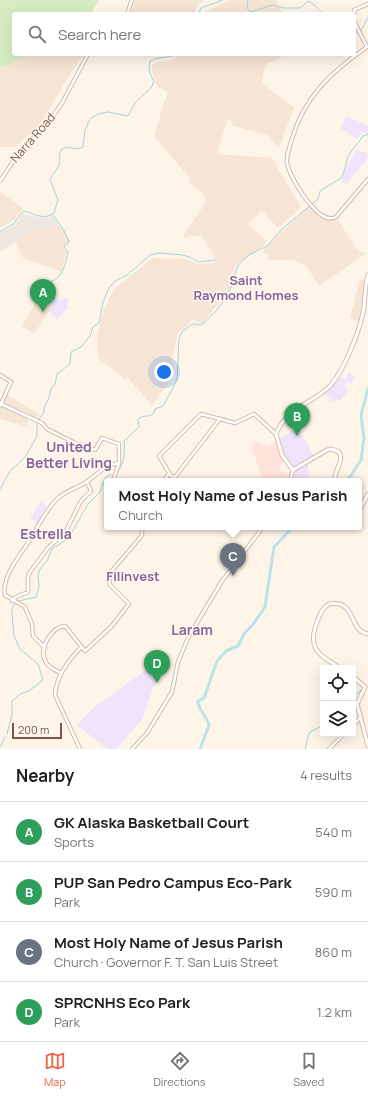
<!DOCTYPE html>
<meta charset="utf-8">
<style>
body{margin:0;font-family:Manrope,sans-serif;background:#f6f6f6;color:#202124}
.controls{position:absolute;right:12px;bottom:12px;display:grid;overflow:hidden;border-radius:4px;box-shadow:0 4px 16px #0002}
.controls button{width:36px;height:36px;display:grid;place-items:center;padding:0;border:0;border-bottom:1px solid #e0e0e0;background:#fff;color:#202124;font:20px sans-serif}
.scale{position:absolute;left:12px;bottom:10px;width:50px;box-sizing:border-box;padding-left:4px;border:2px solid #7a5849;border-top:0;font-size:11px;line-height:14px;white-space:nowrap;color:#7a5849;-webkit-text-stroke:3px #fff8ef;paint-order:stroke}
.you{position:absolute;left:164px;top:372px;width:14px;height:14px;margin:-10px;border:3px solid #fff;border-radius:50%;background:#1a73e8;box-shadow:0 0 0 6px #1a73e833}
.badge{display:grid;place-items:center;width:26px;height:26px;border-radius:50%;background:#f06243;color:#fff;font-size:13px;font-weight:700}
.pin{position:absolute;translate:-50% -33px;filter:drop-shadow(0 1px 2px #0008)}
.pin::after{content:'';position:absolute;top:21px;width:14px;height:12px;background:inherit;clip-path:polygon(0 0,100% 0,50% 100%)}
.popup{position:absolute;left:104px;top:478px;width:258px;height:52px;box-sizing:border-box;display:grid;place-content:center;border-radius:4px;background:#fff;filter:drop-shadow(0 1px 3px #0005);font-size:13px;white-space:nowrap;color:#757577}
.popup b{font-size:15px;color:#202124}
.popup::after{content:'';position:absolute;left:50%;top:100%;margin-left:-8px;border:8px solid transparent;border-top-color:#fff}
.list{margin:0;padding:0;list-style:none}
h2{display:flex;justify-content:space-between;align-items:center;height:52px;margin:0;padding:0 16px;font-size:17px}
h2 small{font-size:13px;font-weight:400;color:#757577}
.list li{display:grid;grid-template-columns:26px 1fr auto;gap:12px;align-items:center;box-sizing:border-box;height:60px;padding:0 16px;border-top:1px solid #e0e0e0}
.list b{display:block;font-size:15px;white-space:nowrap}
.list p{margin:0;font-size:13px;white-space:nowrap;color:#757577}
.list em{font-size:13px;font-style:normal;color:#757577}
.icon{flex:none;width:22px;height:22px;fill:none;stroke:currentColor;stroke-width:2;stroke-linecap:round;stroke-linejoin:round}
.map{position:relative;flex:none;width:368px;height:749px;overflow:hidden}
.search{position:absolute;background:#fff;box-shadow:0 4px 16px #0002;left:12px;right:12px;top:12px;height:44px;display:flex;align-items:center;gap:10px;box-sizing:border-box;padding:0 14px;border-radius:4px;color:#757577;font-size:15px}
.sheet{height:292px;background:#fff}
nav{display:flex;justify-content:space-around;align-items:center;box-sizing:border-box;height:56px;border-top:1px solid #e0e0e0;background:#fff;font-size:11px;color:#757577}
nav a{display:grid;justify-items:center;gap:2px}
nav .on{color:#f06243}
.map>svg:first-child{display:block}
.residential{fill:#f6e5d4}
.commercial{fill:#ffe3da}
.industrial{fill:#eee6e1}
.education{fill:#f1e3fb}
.green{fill:#d6edc3}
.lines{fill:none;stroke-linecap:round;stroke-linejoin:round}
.stream{stroke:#9ed6dc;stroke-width:1}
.river{stroke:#b9e5ea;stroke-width:3}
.tertiary-casing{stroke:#d1baab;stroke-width:4.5}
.secondary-casing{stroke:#d7bcab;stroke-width:5}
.tertiary{stroke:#fff;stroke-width:2.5}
.secondary{stroke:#fff;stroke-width:3}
.labels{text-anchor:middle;stroke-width:3;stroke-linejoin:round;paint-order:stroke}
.street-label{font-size:12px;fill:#7a5849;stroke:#fff8ef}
.neighbourhood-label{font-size:13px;font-weight:bold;fill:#87649d;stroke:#fff8ef}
.quarter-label{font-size:14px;font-weight:bold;fill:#87649d;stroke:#fff8ef}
</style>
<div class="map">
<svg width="368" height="749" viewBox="0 0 368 749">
<rect width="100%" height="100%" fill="#fef4e7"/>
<path class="residential" d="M135 0H205L198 5 193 14H130Z
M229 0H276L283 14H201Z
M27 54H84L71 73 42 121 16 147H0V66L5 67 12 63Z
M178 54H285L280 58 265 65 262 84 295 108 292 113 279 148 267 135 234 126 228 118 217 154 272 158 301 207 278 228 262 211 248 224 267 241 261 248 235 265 230 290 202 324 193 319 178 333 172 359 175 368 173 377 152 405 127 377 125 379 98 358 97 336 103 312 113 290 152 258 185 259 198 264 216 263 214 255 201 235 182 238 206 202 204 195 188 181 190 178 155 138V134L161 112 168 92 158 87 152 74V66L155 63 173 60Z
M0 192 23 208 15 219 0 228Z
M309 206 326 219H334L336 222 338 220 358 251 364 252 365 254 319 286 307 267 294 260H268V254H264L263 250Z
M58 225 64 229 70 243 63 247 67 251 62 272 23 258 15 242 25 234 47 227Z
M360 280 365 281 360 322 350 318Z
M45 286 54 287V296L49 303 52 307 34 334 22 326Z
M6 394 39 414 36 419 30 416 26 426 0 419V406Z"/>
<path class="commercial" d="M255 441 268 446 276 441 284 461 279 469 288 474 291 469 288 481H260L262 478 252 448Z"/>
<path class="industrial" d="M22 214 42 218 53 216 58 225 47 227 25 234 0 252V234L17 222Z"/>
<path class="education" d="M346 116 365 124 368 127V134L362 132 357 139 340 128Z
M357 150 367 153 368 158 346 185 342 181 346 167Z
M54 296 59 301 66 297 69 302 66 304 69 307 57 319 49 311 52 307 49 303Z
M349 373 355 376 351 385 347 381 344 386 349 390 341 400 337 399 333 402 324 393 330 388 339 376 345 380Z
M299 428 314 456 294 468 285 458 279 438Z
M308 462 309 481H292L297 469Z
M41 502 47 506 41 514 43 517 38 524 30 518Z
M153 665 159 671 142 720 116 749H107L77 725 93 708Z"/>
<path class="green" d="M0 0H99L90 14H14V54H27L12 63 5 67 0 66Z"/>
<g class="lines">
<path class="stream" d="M248 0 247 8 251 12 272 5 283 8H300L308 1C316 5 318 10 324 14
M198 14 201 8 223 0
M354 34 361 31 368 17
M0 232 14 223 23 211C34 213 43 221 54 213L58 200 50 179C53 174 57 170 59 165 61 160 57 151 64 148 71 146 76 151 83 147L85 130 90 119 98 114 108 112 128 116 135 103 151 88 154 82 149 71 150 61 154 59 173 56 175 54
M43 296 50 282C63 278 66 264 68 251L64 247 69 241 63 229 53 215
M116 473C125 466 125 451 124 441L139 427 138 419C143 415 148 417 153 414L155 409 163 406 177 380 179 339 182 332 192 324 202 325 216 311 228 296 238 265 249 255 267 246 282 229 318 199 320 191 341 178 343 175 348 156 363 136 368 134
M0 489 10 471 25 457 37 436V422L44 412V408L49 398 51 389 55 384 57 374 70 364 71 352 81 347 90 336 93 327 99 323 103 302 109 288 115 281 127 275 150 255 160 253 182 255 190 257 198 262 215 260
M19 601 36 597 39 587 38 575 40 569 47 561 52 549 68 539 88 504 100 492 105 478 111 474
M353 698 362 689
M7 734 12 715V701L20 694 29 691 43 680 38 664 20 649 14 636 12 613V608L16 603
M0 747 5 737
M305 749 309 733 323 725"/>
<path class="river" d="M347 481 361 460 364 438 361 415 368 389
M200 749 209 725C207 715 198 711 198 701L204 698 217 661 226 651 238 646 244 634 254 623 265 607 274 547 293 527"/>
<g class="tertiary-casing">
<path id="tertiary" d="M127 14 132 0
M354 14V10L368 4
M354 21 367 47C332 71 304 97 292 139 290 146 286 155 287 163 289 174 303 197 311 205 317 212 326 222 336 217L368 179
M0 181 20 151 49 122 62 103 88 54
M0 375 11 382 0 406
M1 404 42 423 47 429 73 442 95 450 102 438 119 444V463L113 481
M219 420 175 477 171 476 159 456 201 414 235 423 254 414 276 434
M163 481 169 474
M290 481 293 470
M12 601 16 597 28 592V577L30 572 48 548 66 531 81 501 91 491 87 482
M45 648 33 636 32 624 25 607 5 595C1 576 22 553 31 538 39 525 46 510 57 499 64 492 74 489 83 484 95 477 105 464 119 463
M61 673C55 670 47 667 45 660 39 647 52 627 65 626L85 651 111 627 129 604 110 585 109 574 139 539 142 535V527
M353 725 360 718
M80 749 55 695C56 676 69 660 81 647
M132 749 147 733 172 692 178 662 188 638 222 581 263 527
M329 749 344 734"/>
</g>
<g class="secondary-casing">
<path id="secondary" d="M335 481C333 471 345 462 339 452L332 449 327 450 293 470 282 455 276 434C285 409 313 403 330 386 345 369 360 330 364 308 365 297 365 286 368 275
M359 511 368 494
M340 668C318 654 307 649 317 622 320 614 322 608 329 604 357 599 348 631 368 634
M353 677 365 687 357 704 368 746"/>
</g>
<use href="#tertiary" class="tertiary"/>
<use href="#secondary" class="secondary"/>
</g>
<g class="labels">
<g class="street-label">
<text transform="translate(33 138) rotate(-49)" y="4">Narra Road</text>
</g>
<g class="neighbourhood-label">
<text x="246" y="285">Saint<tspan x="246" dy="15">Raymond Homes</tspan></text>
<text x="133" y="581">Filinvest</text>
</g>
<g class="quarter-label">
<text x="69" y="452">United<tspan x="69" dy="16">Better Living</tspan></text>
<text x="46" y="539">Estrella</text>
<text x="192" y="635">Laram</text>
</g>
</g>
</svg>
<div class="controls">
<button><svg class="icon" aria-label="locate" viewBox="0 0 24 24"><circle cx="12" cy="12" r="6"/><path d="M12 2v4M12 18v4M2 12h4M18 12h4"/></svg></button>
<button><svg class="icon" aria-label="layers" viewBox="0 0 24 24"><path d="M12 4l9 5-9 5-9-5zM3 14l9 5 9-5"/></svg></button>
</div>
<div class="scale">200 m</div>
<div class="you"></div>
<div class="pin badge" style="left:43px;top:312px;background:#2e9e5b">A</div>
<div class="pin badge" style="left:297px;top:436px;background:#2e9e5b">B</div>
<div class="pin badge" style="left:233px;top:576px;background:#6b7280">C</div>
<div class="popup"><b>Most Holy Name of Jesus Parish</b>Church</div>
<div class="pin badge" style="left:157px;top:683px;background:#2e9e5b">D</div>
<div class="search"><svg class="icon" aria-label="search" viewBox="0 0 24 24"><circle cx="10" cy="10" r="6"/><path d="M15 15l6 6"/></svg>Search here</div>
</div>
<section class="sheet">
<h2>Nearby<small>4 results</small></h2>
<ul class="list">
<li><span class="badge" style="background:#2e9e5b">A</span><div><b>GK Alaska Basketball Court</b><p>Sports</p></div><em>540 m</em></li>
<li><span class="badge" style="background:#2e9e5b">B</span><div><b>PUP San Pedro Campus Eco-Park</b><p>Park</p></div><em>590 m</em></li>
<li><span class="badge" style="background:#6b7280">C</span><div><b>Most Holy Name of Jesus Parish</b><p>Church · Governor F. T. San Luis Street</p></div><em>860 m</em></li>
<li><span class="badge" style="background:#2e9e5b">D</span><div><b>SPRCNHS Eco Park</b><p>Park</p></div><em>1.2 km</em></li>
</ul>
</section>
<nav>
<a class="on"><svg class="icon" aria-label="map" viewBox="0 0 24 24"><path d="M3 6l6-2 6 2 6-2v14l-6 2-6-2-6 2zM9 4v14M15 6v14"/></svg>Map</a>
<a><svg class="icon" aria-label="directions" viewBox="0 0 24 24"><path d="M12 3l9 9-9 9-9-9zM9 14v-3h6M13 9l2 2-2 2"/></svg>Directions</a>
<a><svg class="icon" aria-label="saved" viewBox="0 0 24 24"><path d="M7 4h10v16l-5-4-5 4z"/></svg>Saved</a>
</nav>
